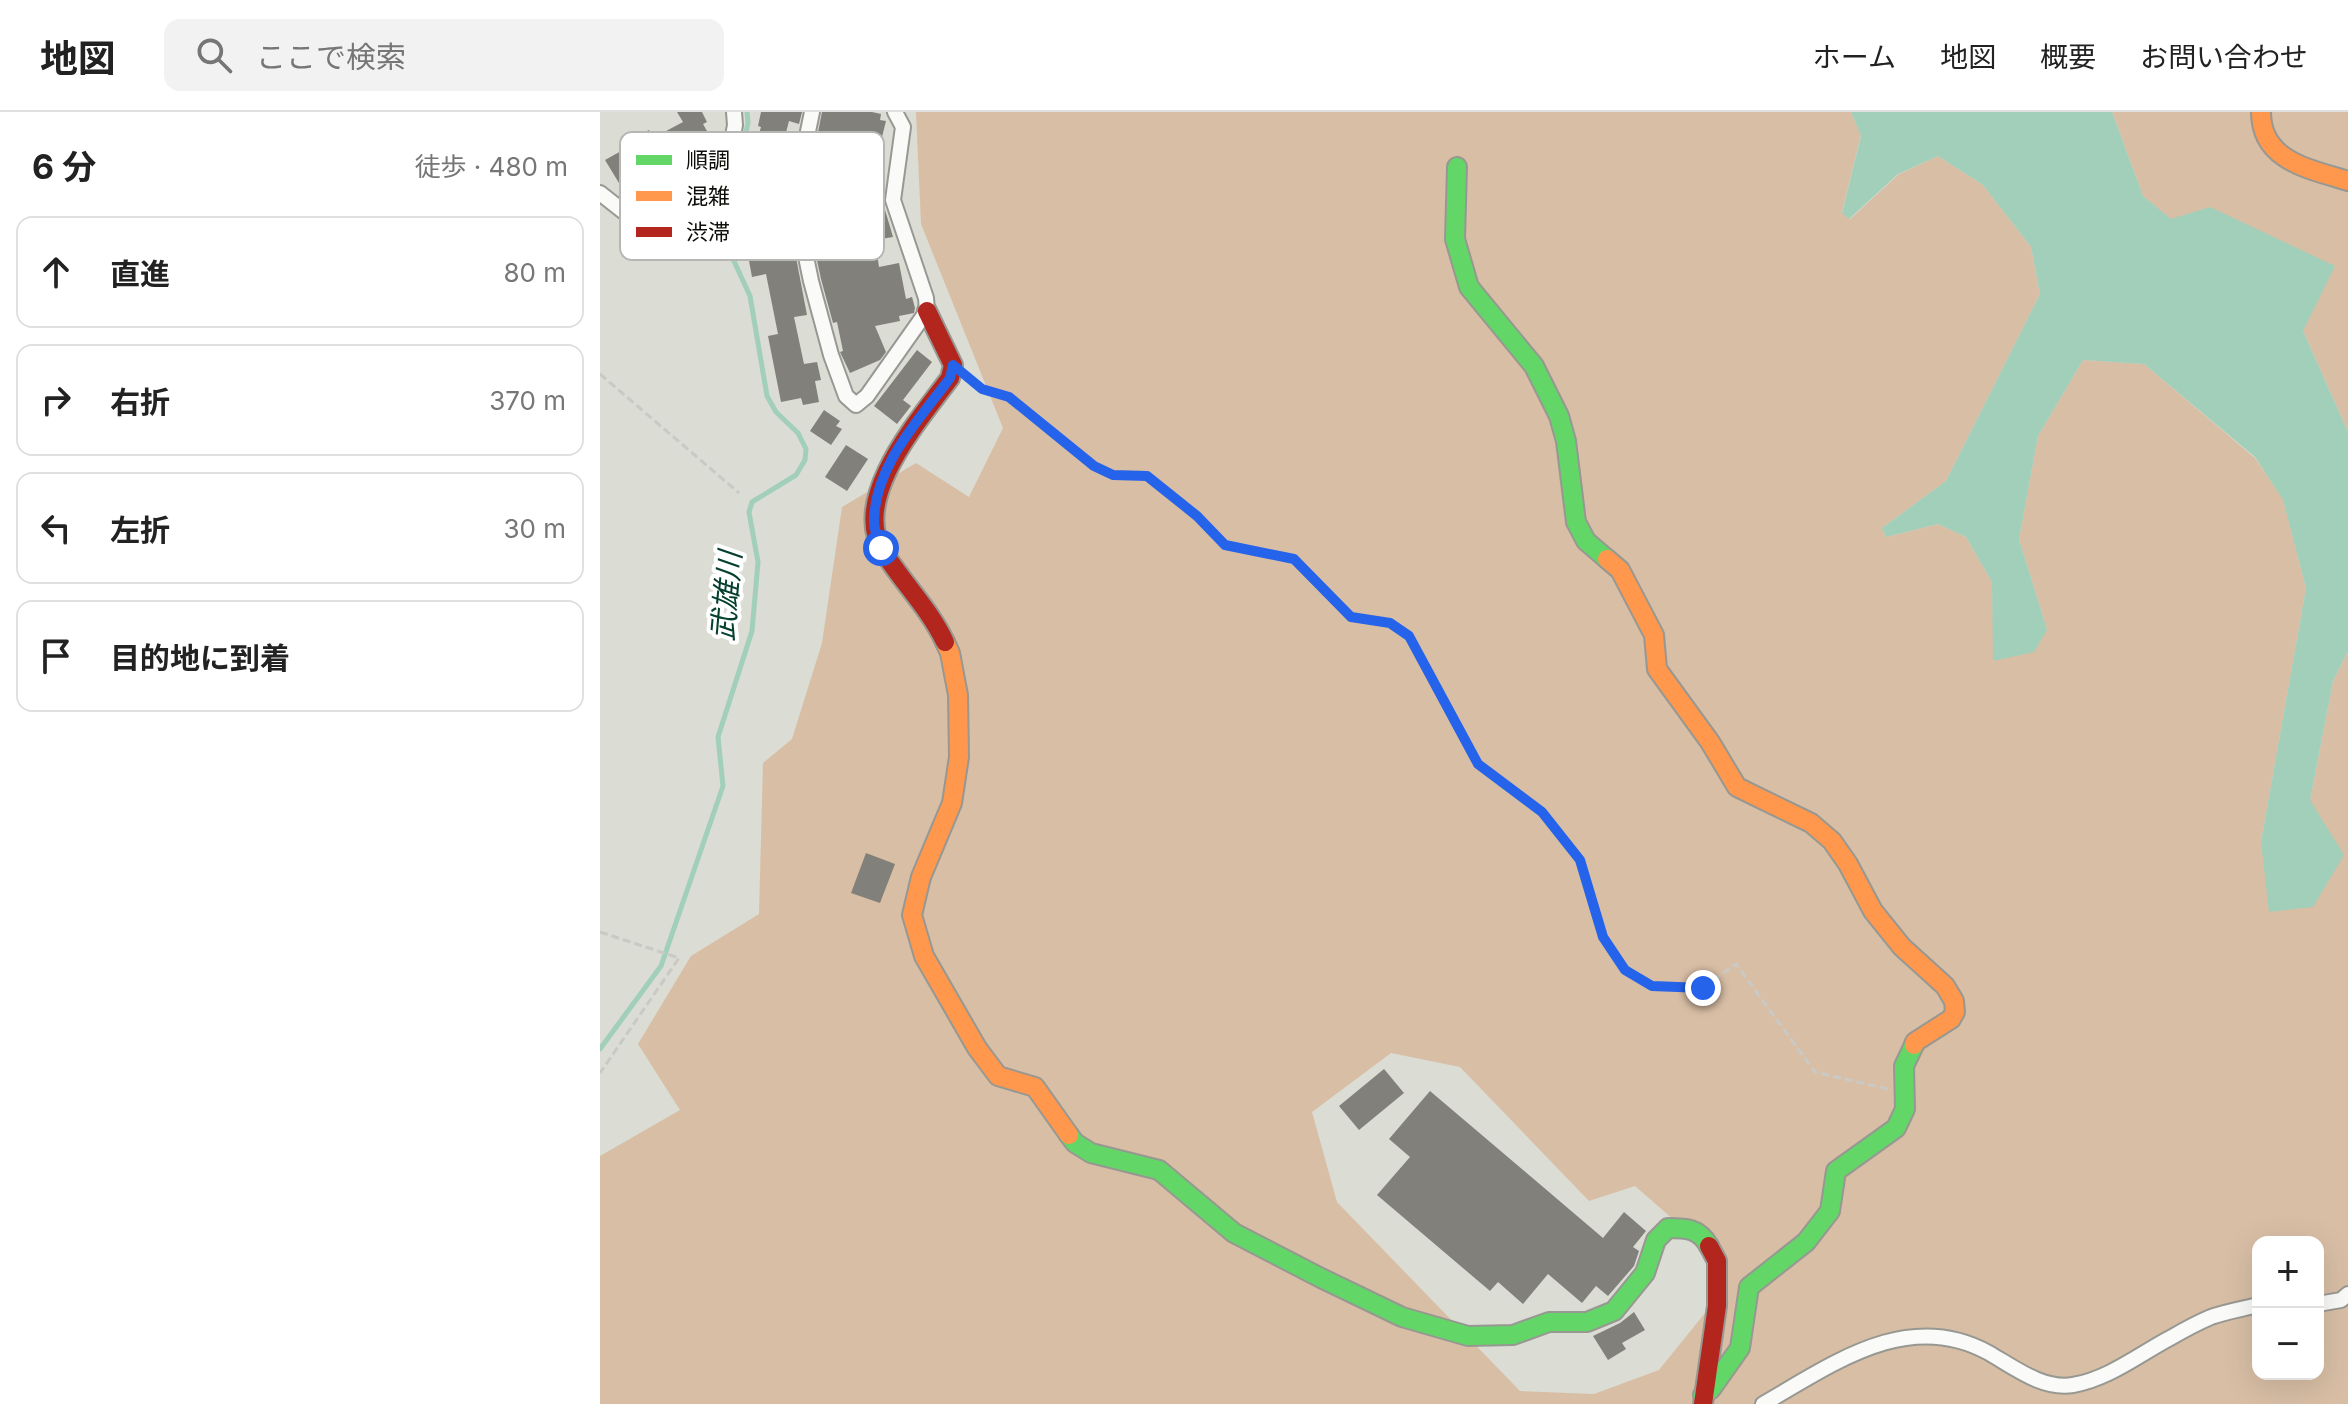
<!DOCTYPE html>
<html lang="ja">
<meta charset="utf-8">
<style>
body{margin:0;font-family:Inter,"Noto Sans JP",sans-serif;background:#f2f2f2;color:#222}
.controls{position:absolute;right:24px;bottom:24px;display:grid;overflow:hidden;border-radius:16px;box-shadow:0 8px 32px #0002}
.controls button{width:72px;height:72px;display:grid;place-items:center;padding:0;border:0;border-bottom:2px solid #e0e0e0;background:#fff;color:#222;font:40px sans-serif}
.stop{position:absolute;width:24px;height:24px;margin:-18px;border:6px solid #2563eb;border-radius:50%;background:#fff}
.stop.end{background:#2563eb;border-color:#fff;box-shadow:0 2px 8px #0008}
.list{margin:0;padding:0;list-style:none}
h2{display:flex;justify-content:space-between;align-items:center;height:104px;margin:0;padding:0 32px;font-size:34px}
h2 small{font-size:26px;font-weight:400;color:#767676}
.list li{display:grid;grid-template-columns:52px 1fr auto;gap:24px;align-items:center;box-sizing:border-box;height:112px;margin:0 16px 16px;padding:0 16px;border:2px solid #e0e0e0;border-radius:16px}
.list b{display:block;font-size:30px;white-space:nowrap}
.list em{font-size:26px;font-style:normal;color:#767676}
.icon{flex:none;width:44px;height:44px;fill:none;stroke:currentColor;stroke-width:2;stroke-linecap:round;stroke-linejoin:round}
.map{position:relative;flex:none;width:1748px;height:1292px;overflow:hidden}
header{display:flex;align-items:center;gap:48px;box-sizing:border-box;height:112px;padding:0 40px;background:#fff;border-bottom:2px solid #e0e0e0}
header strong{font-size:38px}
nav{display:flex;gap:44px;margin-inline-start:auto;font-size:28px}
.search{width:560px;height:72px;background:#f2f2f2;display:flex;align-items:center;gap:20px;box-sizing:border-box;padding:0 28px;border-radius:16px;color:#767676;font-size:30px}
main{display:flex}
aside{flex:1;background:#fff}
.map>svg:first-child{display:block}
.forest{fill:#d8bea5;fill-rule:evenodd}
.water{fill:#a1cfb9}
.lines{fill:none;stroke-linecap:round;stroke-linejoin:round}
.stream{stroke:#a1cfb9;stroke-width:5}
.building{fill:#81807a}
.street-casing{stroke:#979892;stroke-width:18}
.fast-casing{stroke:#979892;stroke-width:22}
.slow-casing{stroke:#979892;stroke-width:22}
.jam-casing{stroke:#979892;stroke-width:22}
.path{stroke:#c9c9c6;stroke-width:3;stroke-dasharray:8 4;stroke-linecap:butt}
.street{stroke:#fafaf9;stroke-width:14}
.fast{stroke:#63d668;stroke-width:18}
.slow{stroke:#ff974d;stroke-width:18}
.jam{stroke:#b3261e;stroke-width:18}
.route{stroke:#2563eb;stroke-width:10}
.labels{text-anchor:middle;stroke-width:8;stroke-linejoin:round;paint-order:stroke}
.water-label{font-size:30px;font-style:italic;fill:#053f2d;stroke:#fff}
.key{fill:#fff;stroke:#b6b7b5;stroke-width:2}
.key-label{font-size:22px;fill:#0d0e09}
</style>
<header>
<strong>地図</strong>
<div class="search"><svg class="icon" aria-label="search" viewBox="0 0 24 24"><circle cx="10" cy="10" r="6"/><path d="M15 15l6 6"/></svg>ここで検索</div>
<nav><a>ホーム</a><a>地図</a><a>概要</a><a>お問い合わせ</a></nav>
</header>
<main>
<aside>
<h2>6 分<small>徒歩 · 480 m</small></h2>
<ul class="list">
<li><svg class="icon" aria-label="ahead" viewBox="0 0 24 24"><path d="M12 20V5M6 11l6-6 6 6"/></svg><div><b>直進</b></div><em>80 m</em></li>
<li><svg class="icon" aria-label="right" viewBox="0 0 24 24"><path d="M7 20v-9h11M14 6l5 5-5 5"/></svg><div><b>右折</b></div><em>370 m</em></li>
<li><svg class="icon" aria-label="left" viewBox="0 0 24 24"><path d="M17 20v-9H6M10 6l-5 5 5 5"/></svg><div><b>左折</b></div><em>30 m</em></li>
<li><svg class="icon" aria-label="arrive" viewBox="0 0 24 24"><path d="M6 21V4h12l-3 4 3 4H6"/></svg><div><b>目的地に到着</b></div></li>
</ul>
</aside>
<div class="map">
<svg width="1748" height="1292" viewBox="0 0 1748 1292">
<rect width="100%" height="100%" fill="#dbdcd4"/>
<path class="forest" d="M316 0H1251L1261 23 1242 100 1250 107 1299 62 1338 44 1383 73 1431 135 1440 182 1346 369 1282 416 1286 425 1338 412 1366 425 1392 470 1394 549 1447 518 1419 427 1438 324 1483 248 1544 252 1655 346 1683 387 1706 476 1661 730 1710 688 1733 569 1748 539V1292H0V1044L80 998 38 932 91 844 159 802 163 651 192 627 222 531 242 395 316 351 369 385 403 316 321 112ZM791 941 860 955 989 1089 1035 1074 1107 1137 1109 1196 1059 1258 994 1282 920 1279 737 1090 712 1000ZM1658 1130H1718V1262H1658Z
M1512 0H1748V320L1703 219 1543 84Z"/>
<path class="water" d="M1251 0H1512L1543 84 1571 107 1610 95 1735 154 1703 219 1748 320V539L1733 569 1710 688 1744 743 1713 795 1669 800 1661 730 1706 476 1683 388 1655 345 1544 252 1483 248 1438 324 1419 427 1447 518 1434 540 1393 549 1392 470 1366 425 1338 412 1286 425 1282 416 1346 369 1440 182 1431 135 1383 73 1338 44 1298 62 1249 107 1242 101 1261 24Z"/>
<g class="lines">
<path class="stream" d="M0 937 61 854 123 674 118 625 152 519 158 450 149 400 152 390 196 363 205 348 206 337 198 321 176 300 167 284 150 184 133 147 125 116 148 11 147 0"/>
</g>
<path class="building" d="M77 0H102L107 10 103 12 120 42 118 48 97 59 105 74 88 83 102 108 87 116H81L65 85 39 99 33 94 5 48 32 33 29 28 49 18 53 26 83 10Z
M161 0H202L199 12 189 9 176 59 173 58 168 98H166L165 136 175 134 176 139 194 135 207 203 194 205 204 252 217 250 221 268 215 269 219 290 203 293 201 286 181 290 168 224 178 222 166 162 152 165 147 138V127H140L141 105H143L148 58 161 15 158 14Z
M222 0H272L281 2 280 8 286 9 275 53 278 54 276 64 284 65 283 91 293 125 275 128 279 155 299 151 306 187 312 185 315 196 314 201 299 204 300 209 275 214 286 240 280 248 250 261 240 240 243 239 237 210 233 211 221 167 205 91 253 81 208 71Z
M317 238 332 250 303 288 311 294 297 312 274 294Z
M224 298 240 309 236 314 242 317 231 333 210 319Z
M246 333 268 347 247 379 225 365Z
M266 741 295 752 280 791 251 781Z
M784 957 804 981 759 1018 739 994Z
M830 979 1003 1126 1024 1100 1046 1119 1033 1135 1039 1139 1034 1154 1008 1184 996 1174 982 1191 948 1162 923 1192 898 1170 890 1179 777 1083 810 1045 789 1027Z
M1034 1200 1045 1218 1022 1231 1026 1237 1008 1248 993 1224 1020 1211Z"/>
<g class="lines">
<g class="street-casing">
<path id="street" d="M212 0 194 87 211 169 231 243 246 284 256 293 267 284 327 199 326 186 293 88 303 15 295 0
M0 81 57 126H101L112 120 117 112 135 13 134 0
M1718 1192 1741 1188 1748 1182
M1163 1292C1233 1252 1308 1196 1389 1241 1415 1256 1443 1278 1473 1273 1509 1267 1541 1241 1572 1225 1584 1218 1597 1211 1611 1205 1625 1200 1642 1197 1658 1193"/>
</g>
<g class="fast-casing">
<path id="fast" d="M857 55 855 127 869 175 934 254 959 304 966 329 976 410 986 429 1007 447
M469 1023 475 1031 491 1041 559 1058 634 1121 721 1166 802 1205 868 1224 913 1223 949 1210H987L1014 1199 1045 1161 1056 1128 1068 1116C1086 1116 1099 1116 1109 1134
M1103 1283 1111 1277 1140 1236 1149 1175 1206 1130 1230 1099 1236 1059 1296 1016 1305 997 1304 954 1314 933"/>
</g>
<g class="slow-casing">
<path id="slow" d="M1661 0C1661 50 1711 57 1748 69
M1007 447 1020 458 1054 523 1057 557 1110 630 1137 675 1211 711 1232 729 1248 752 1273 799 1302 835 1345 874 1354 889 1355 900 1351 907 1315 930 1314 933
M345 530 350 541 358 583 359 645 352 691 321 765 312 803 324 844 377 936 398 964 435 975 469 1023"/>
</g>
<g class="jam-casing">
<path id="jam" d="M327 199 353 253 350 266C320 307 250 386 283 439 302 470 329 496 345 530
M1103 1292 1117 1194V1149L1109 1134"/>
</g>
<path class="path" d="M0 262 139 381
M368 265 382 277 409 285 494 354 513 363 547 364 597 404 625 433 694 447 751 505 790 511 809 524 878 652 942 700 980 748 1003 825 1025 858 1052 874 1103 876 1136 852 1215 960 1288 977
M0 820 79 846 0 961"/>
<use href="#street" class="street"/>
<use href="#fast" class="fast"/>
<use href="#slow" class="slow"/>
<use href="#jam" class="jam"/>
</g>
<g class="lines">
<path class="route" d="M281 436C278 428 275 419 274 412 273 355 319 308 350 266L353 253 382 277 409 285 494 354 513 363 547 364 597 404 625 433 694 447 751 505 790 511 809 524 878 652 942 700 980 748 1003 825 1025 858 1052 874 1103 876"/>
</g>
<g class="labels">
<g class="water-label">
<text transform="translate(127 484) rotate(-85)" y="10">武雄川</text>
</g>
</g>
<rect x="20" y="20" width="264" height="128" rx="12" class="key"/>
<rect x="36" y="43" width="36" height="10" fill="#63d668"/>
<rect x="36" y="79" width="36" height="10" fill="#ff974d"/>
<rect x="36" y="115" width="36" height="10" fill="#b3261e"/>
<g class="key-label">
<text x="86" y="56">順調</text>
<text x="86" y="92">混雑</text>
<text x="86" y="128">渋滞</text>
</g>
</svg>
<div class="controls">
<button>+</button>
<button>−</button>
</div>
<div class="stop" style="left:281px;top:436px"></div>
<div class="stop end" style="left:1103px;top:876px"></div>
</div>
</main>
